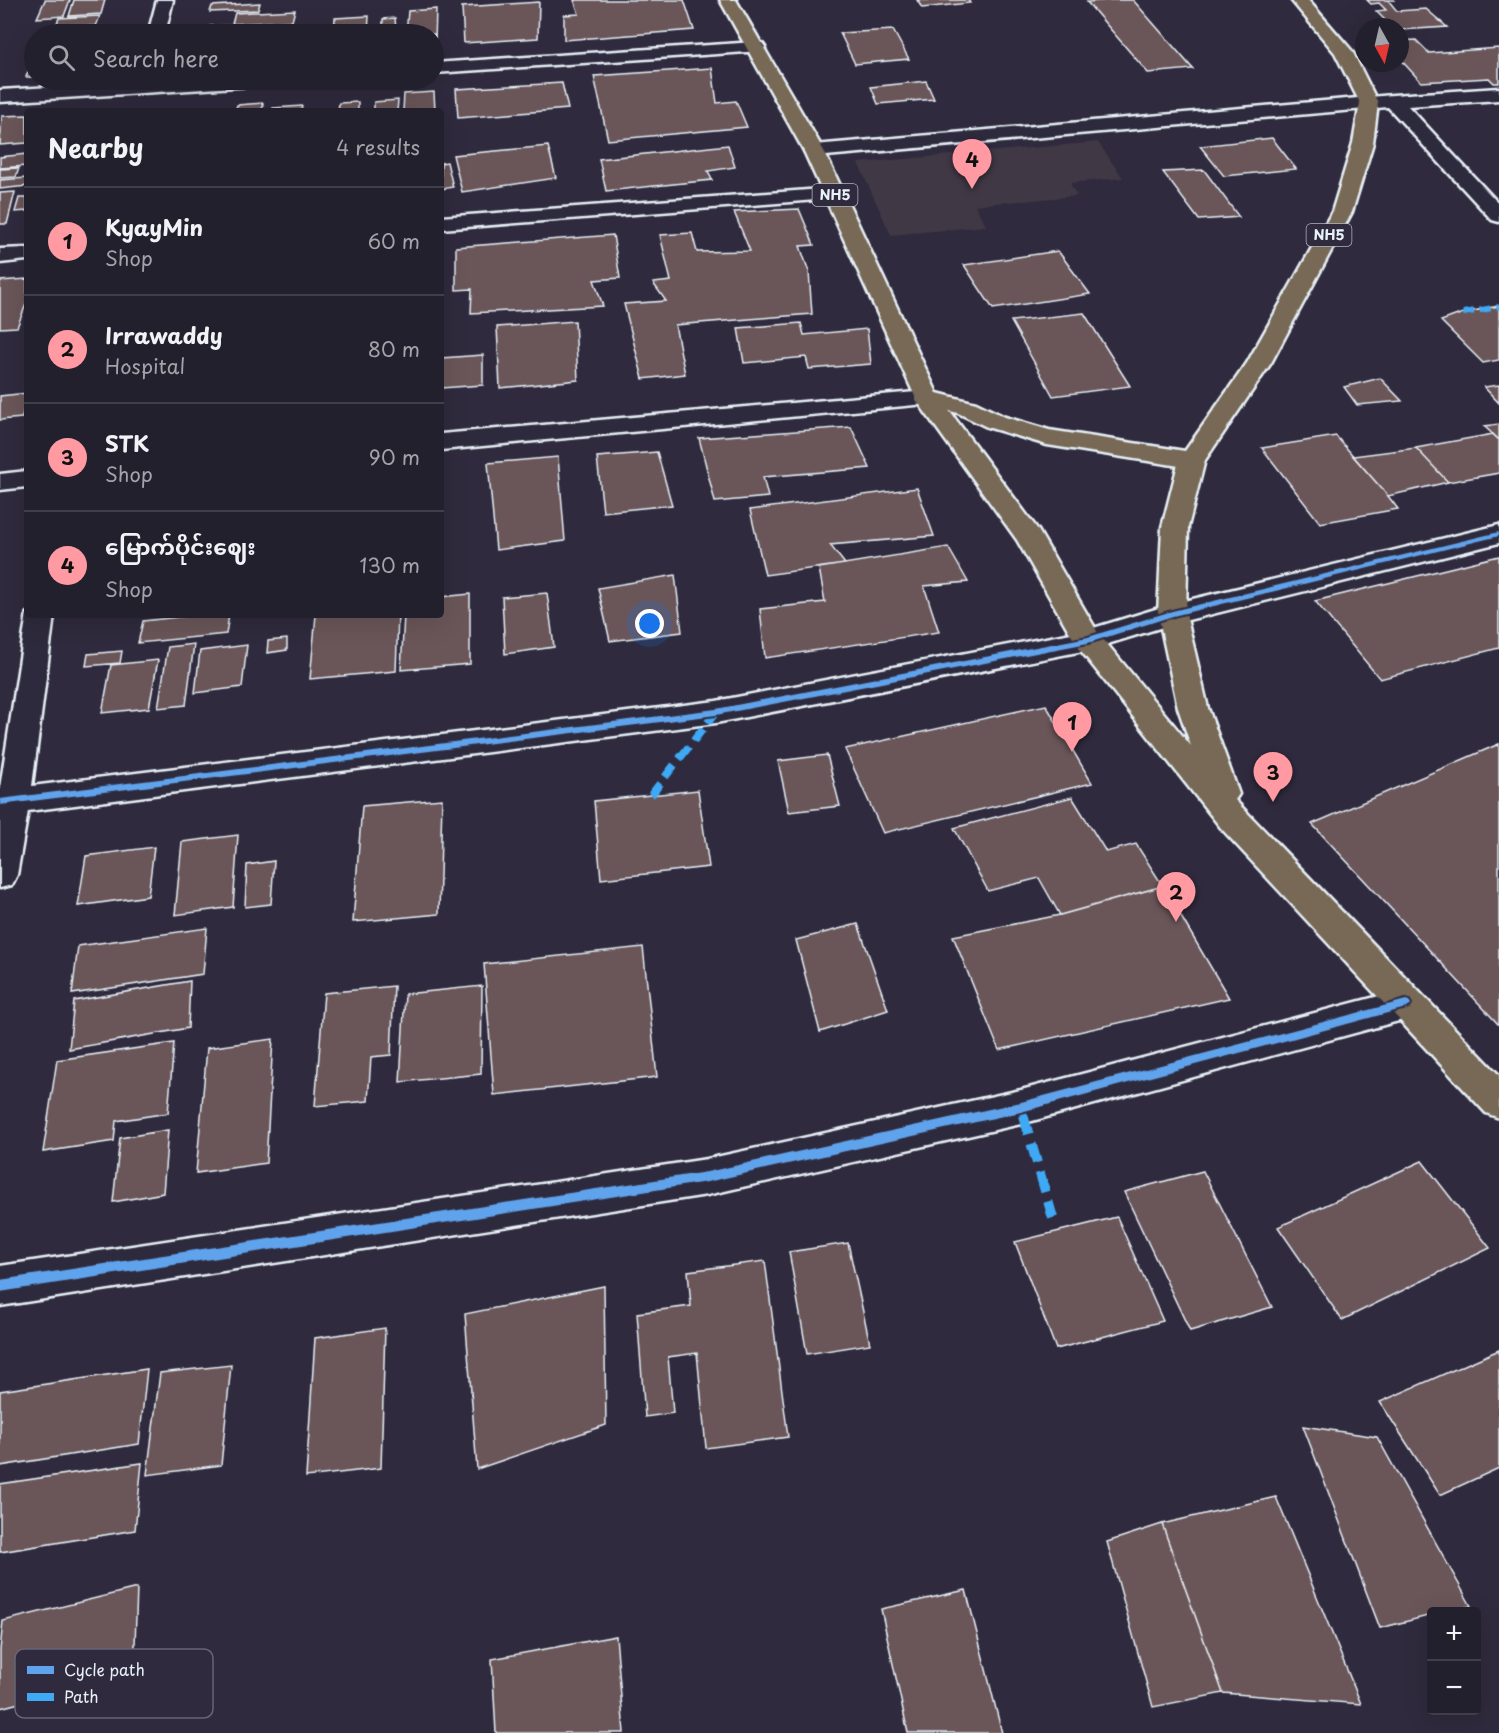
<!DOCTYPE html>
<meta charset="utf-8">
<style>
body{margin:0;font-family:"Playpen Sans","Noto Sans Myanmar",sans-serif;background:#2f2d3a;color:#f1f3f6}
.controls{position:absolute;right:18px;bottom:18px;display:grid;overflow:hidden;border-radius:6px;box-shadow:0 6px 24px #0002}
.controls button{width:54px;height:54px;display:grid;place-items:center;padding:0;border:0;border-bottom:2px solid #403e4a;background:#23202e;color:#f1f3f6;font:30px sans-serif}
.compass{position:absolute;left:1355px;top:18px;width:54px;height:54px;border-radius:50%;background:#23202e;box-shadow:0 6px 24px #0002;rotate:172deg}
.you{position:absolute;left:650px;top:624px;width:21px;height:21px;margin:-15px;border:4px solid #fff;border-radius:50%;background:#1a73e8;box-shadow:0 0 0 9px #1a73e833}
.badge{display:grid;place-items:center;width:39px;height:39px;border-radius:50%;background:#ff9aa2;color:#111;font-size:20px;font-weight:700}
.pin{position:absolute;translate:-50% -50px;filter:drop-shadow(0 2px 3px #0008)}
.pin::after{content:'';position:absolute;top:32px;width:21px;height:18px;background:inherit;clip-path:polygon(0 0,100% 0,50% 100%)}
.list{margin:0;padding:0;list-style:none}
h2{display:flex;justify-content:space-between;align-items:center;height:78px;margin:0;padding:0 24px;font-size:26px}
h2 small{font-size:20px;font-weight:400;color:#a3a3aa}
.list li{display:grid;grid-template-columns:39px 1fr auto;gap:18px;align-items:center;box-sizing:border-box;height:108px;padding:0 24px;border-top:2px solid #403e4a}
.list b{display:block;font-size:22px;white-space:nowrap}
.list p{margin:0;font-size:20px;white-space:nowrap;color:#a3a3aa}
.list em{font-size:20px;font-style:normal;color:#a3a3aa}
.icon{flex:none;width:33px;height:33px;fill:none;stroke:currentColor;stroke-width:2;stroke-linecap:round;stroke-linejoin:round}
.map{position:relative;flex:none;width:1499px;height:1733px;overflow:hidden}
.search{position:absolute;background:#23202e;box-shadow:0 6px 24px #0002;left:24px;top:24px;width:420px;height:66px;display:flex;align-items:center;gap:15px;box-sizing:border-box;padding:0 21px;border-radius:33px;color:#a3a3aa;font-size:22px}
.panel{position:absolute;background:#23202e;box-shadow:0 6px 24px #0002;left:24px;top:108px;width:420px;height:510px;border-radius:6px}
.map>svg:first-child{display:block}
.built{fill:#413745}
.building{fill:#6b5659;stroke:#e8f1f8;stroke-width:1.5}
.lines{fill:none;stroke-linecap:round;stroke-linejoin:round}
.minor-casing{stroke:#e8f1f8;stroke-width:5}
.major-casing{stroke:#e8f1f8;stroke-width:5}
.highway-casing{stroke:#e8f1f8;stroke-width:5}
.minor{fill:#2f2a3d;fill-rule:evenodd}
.major{fill:#776954;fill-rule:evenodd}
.highway{fill:#776954;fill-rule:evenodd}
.quiet-far2{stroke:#3fa9f5;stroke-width:6;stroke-dasharray:11 6;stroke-linecap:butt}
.quiet-far1{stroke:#3fa9f5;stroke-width:8;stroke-dasharray:15 8;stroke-linecap:butt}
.quiet{stroke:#3fa9f5;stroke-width:10;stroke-dasharray:20 10;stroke-linecap:butt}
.cycleway-casing{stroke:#2f2a3d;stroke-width:4}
.cycleway{fill:#60a3ed;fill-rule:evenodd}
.labels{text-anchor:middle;stroke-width:4.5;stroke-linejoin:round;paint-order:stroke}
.shield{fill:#2f2a3d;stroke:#b0b5c0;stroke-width:1.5}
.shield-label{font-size:14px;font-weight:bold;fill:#e8f1f8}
.key{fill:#2f2a3d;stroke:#666675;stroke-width:1.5}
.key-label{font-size:16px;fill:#e8f1f8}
</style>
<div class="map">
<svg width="1499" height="1733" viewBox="0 0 1499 1733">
<rect width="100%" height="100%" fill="#2f2a3d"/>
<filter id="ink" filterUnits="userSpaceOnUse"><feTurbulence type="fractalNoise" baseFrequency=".0167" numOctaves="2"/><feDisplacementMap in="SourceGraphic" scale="12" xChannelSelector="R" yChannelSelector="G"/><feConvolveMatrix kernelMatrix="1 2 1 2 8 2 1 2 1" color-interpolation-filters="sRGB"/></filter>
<g filter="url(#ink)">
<path class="built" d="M1098 142 1123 178 1070 183 1077 196 975 205 986 226 891 235 858 163Z"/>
<path class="building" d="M45 0H70L64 16 37 18Z
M74 0H105L101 14 69 16Z
M574 0H684L694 30 564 40V15L579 14Z
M917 0H968L970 3 922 8Z
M1110 0H1133L1193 69 1148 73 1087 2Z
M1367 0H1395H1388L1397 11 1426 9 1447 27 1400 30V27H1392L1376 11 1386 10 1379 3 1371 4Z
M539 2 538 38 464 43 462 7Z
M260 3 258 10 210 12 212 6Z
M436 9 435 42 434 34H406L408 11Z
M295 10 292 21 232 24 235 13Z
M100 16 96 26 55 28 59 18Z
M369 16 368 34H334L335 18Z
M395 18 396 30 383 31V19Z
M275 24 274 29 208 32 210 26Z
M318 25 316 34H276L278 27Z
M101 29 99 34H37L38 32Z
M893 30 909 59 855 64 840 33Z
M1416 40 1429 53 1499 48V83H1494L1489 78 1421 82 1400 59V41Z
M34 55V77H26Z
M712 68 717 103 736 101 747 127 608 140 594 76Z
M926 81 934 99 878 104 871 87Z
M562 83 568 109 458 118 456 89Z
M434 92 435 111H403L404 94Z
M398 100 397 111H374V102Z
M358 102V111H338L339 103Z
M263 103 262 111H235L237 105Z
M302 106 301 111H272L273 108Z
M27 115V143L0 145 2 116Z
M1272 138 1296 169 1224 176 1200 146Z
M728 145 735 167 708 171 712 180 606 191 599 159Z
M548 146 556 178 462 192 453 155Z
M27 154V166L0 168V157Z
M447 162 453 187 441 189V163Z
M19 168 16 177 0 178V169Z
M1204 170 1239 217 1199 220 1163 172Z
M27 178V186L0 189V180Z
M15 192 7 224H0V193Z
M19 198H27V211L15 212Z
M799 209 814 245 800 246 809 272 812 314 675 325 685 374 643 379 624 304 666 301 653 283 671 281 660 235 692 233 697 252 750 251 734 212Z
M613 235 620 278 594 280 603 306 471 313 472 289 456 290V247Z
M1058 251 1090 294 993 309 964 265Z
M27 279V302L17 327 0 328V281Z
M1499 306V360L1483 363 1441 321 1463 313Z
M1084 313 1130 386 1053 396 1011 321Z
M575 321 578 380 500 388 497 327Z
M801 323 804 335 867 329 871 364 809 369 806 357 744 363 738 328Z
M483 355V385L441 388V358Z
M1380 378 1402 401 1357 405 1344 387Z
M1499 385V403L1484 387Z
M27 393 22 418 0 420V396Z
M1499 424V440L1484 426Z
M851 427 870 468 763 477 768 497 715 502 699 438Z
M1493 434 1499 440V473L1448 482 1416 448Z
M1336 436 1388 496 1398 509 1320 523 1262 448Z
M1416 448 1448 482 1388 496 1353 456Z
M657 452 672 505 603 512 597 457Z
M558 457 565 541 496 550 488 463Z
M917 488 934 536 830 545 845 564 765 575 750 510Z
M948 547 968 582 924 586 939 632 765 658 760 609 825 602 819 568Z
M1499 556V648L1380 679 1315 601Z
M675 575 682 632 610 641 598 588Z
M547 593 554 647 505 654 502 597Z
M470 594V664L401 670 404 615H441V597Z
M197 615H229L226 634 138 643 143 621Z
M316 615H398L396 671 310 679Z
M287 639V650L267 653 268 641Z
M194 644 186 705 158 708 168 647Z
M247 645 242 687 195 693 200 651Z
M122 651 120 663 86 666 88 654Z
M158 660 149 708 102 713 111 665Z
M1046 705 1092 783 883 833 845 749Z
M1499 744V1025L1312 824Z
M827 755 840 806 789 812 778 761Z
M698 790 709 867 601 879 594 801Z
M1072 797 1106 852 1136 844 1163 886 1060 915 1039 878 988 891 954 828Z
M442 799 439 914 353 922 362 806Z
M238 835 233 907 175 915 182 842Z
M154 847 148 896 78 906 86 856Z
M274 861 271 904 245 907 247 865Z
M1163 886 1229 998 999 1050 953 936 1060 915Z
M858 924 888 1010 820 1032 796 940Z
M207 928 203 974 72 994 78 946Z
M643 947 657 1077 494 1095 484 964Z
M190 981 188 1028 69 1049 74 1001Z
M394 986 391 1055 371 1057 368 1101 315 1106 324 993Z
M482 986 481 1074 400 1082 405 994Z
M273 1039 266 1163 196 1173 207 1048Z
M174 1043 168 1113 116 1121 114 1141 43 1152 57 1060Z
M168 1130 163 1193 113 1202 120 1138Z
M1422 1161 1490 1248 1342 1320 1278 1227Z
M1203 1171 1272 1307 1190 1331 1124 1192Z
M1117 1217 1163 1321 1056 1349 1015 1242Z
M848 1243 870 1344 807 1354 789 1252Z
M765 1261 788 1437 706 1448 697 1353 668 1357 673 1413 645 1417 637 1313 691 1306 688 1271Z
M604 1286 606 1425 477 1469 465 1314Z
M385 1328 381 1468 306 1477 315 1338Z
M1499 1350V1468L1440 1495 1380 1402Z
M231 1365 221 1465 147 1475 160 1373Z
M147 1369 139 1444 0 1466V1391Z
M1303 1426 1377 1437 1471 1606 1447 1612H1432V1615L1380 1628Z
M142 1463 135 1530 0 1552V1484Z
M1276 1497 1361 1704 1223 1693 1162 1524Z
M1162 1524 1223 1693 1153 1707 1107 1542Z
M137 1588 134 1673 0 1708V1650L3 1621Z
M966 1590 1002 1733H908L881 1609Z
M616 1636 624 1733H496L492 1659Z"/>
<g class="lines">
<g class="minor-casing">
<path id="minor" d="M157 0H173L165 34H148Z
M756 42 762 43 765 47 762 51 434 73V63Z
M172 80H261L259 84 252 86 0 102V90Z
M1499 88V100L1408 106 1499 204V222L1492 220 1388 107 814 157 807 155 804 151 807 147 814 145 1393 95Z
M835 188 842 190 845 194 842 198 441 229V217Z
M27 248V260L0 263V249Z
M927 391 936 393 939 398 936 403 441 450V434Z
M27 471V487L0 490V474Z
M1499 525V543L1176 623 1088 650 716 723 28 811 17 875 12 885 0 888V788L27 613V615H54L32 786 716 701 1087 630 1172 604Z
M1406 989 1419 993 1424 1004 1419 1015 1406 1019 1021 1124 707 1195 0 1306V1266L707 1159 1021 1090Z"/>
</g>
<g class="major-casing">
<path id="major" d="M927 391 936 393 1038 530 1098 633 1191 746 1178 708 1158 614 1162 527 1179 460 1183 454 1192 452 1201 454 1205 460 1188 527 1186 614 1208 708 1239 794 1235 800 1499 1075V1118L1486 1113 1221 828 1078 647 1017 540 915 398 918 393Z"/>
</g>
<g class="highway-casing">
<path id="highway" d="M720 0H736L824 151 937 393 976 403 1005 417 1049 430 1185 451 1247 363 1332 212 1353 143 1360 103 1335 53 1291 0H1308L1352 51 1378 103 1373 143 1352 212 1271 363 1201 466 1192 468 1047 445 987 427 958 413 918 403 804 151Z"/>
</g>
<use href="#minor" class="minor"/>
<use href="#major" class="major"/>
<use href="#highway" class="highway"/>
<path class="quiet-far2" d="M1463 313 1499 307"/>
<path class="quiet-far1" d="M651 795 716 712
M1021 1107 1024 1116"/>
<path class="quiet" d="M1023 1115 1053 1218"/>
<g class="cycleway-casing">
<path id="cycleway" d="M1499 532V536L1173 616 1088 643 716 715 0 805V799L716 709 1088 637 1172 611Z
M1406 1000 1409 1001 1411 1004 1409 1007 1406 1008 1021 1112 707 1182 0 1292V1280L707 1172 1021 1102Z"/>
</g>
<use href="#cycleway" class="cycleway"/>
</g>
</g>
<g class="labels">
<g class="shield">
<rect x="812.5" y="184" width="45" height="22" rx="4.5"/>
<rect x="1306.5" y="224" width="45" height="22" rx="4.5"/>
</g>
<g class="shield-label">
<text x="835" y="200">NH5</text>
<text x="1329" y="240">NH5</text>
</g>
</g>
<rect x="15" y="1649" width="198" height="69" rx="9" class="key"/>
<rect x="27" y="1666" width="27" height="8" fill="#60a3ed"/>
<rect x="27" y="1693" width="27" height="8" fill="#3fa9f5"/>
<g class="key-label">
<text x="64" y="1676">Cycle path</text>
<text x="64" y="1703">Path</text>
</g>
</svg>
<div class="controls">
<button>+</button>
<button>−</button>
</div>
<svg class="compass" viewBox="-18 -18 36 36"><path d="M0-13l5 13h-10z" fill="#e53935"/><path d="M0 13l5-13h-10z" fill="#a3a3aa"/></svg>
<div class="you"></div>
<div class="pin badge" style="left:1072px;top:752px">1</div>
<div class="pin badge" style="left:1176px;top:922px">2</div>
<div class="pin badge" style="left:1273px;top:802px">3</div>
<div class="pin badge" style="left:972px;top:189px">4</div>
<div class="search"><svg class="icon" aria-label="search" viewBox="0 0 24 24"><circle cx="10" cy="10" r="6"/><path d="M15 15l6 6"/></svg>Search here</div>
<section class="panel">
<h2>Nearby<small>4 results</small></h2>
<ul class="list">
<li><span class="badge">1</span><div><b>KyayMin</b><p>Shop</p></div><em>60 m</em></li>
<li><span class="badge">2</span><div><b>Irrawaddy</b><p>Hospital</p></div><em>80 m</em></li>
<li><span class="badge">3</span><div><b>STK</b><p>Shop</p></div><em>90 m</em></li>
<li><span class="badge">4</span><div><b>မြောက်ပိုင်းဈေး</b><p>Shop</p></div><em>130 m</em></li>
</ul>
</section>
</div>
